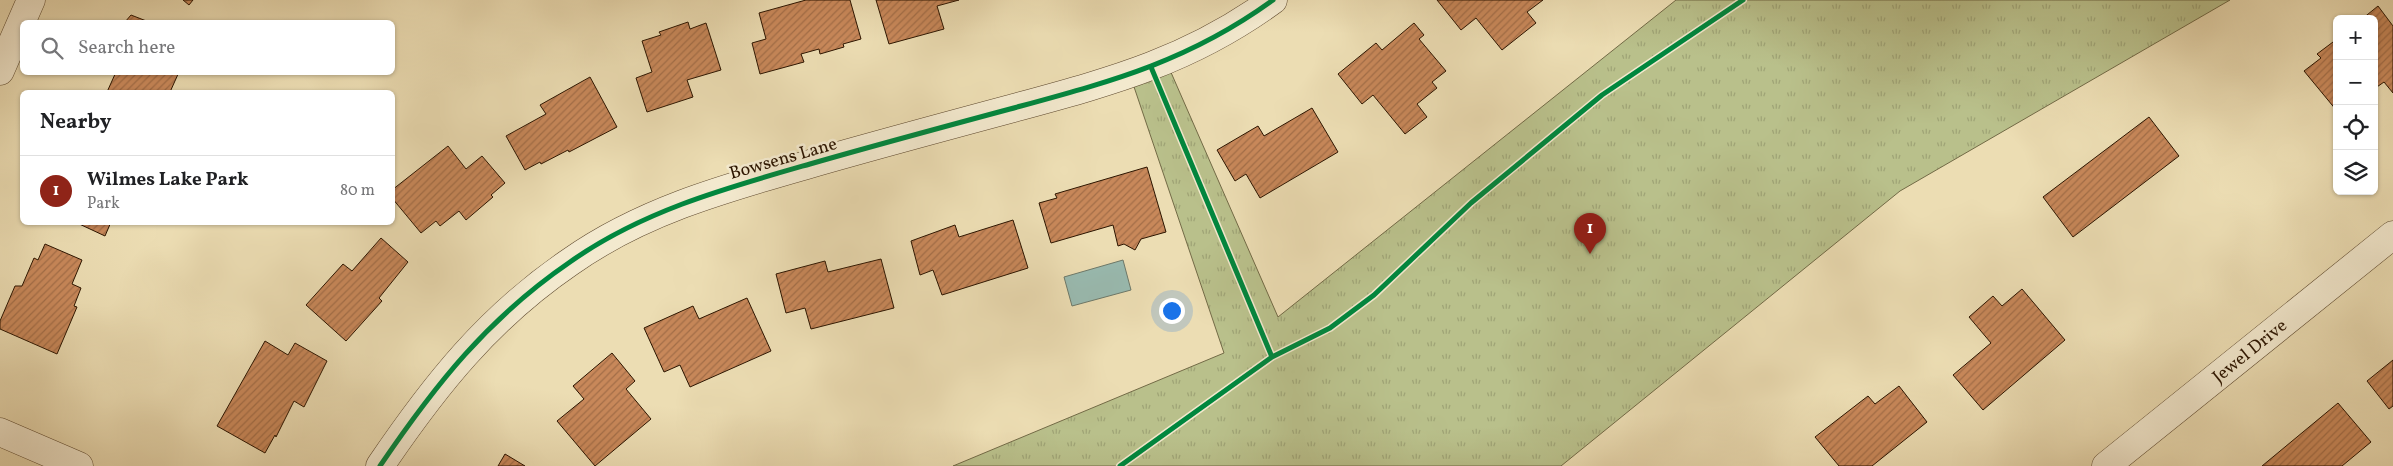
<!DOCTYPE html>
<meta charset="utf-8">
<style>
body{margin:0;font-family:Vollkorn,serif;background:#f6f6f6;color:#202124}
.controls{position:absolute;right:15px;top:15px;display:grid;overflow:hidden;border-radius:8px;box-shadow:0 1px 4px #0004}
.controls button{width:45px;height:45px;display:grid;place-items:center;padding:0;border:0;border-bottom:1px solid #e0e0e0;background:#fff;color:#202124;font:25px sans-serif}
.you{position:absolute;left:1171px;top:310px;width:18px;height:18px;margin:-12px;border:4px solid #fff;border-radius:50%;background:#1a73e8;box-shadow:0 0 0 8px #1a73e833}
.badge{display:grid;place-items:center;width:32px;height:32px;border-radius:50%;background:#8f2418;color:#fff;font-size:16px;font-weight:700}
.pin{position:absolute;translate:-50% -41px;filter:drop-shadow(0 1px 2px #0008)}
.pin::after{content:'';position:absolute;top:26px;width:18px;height:15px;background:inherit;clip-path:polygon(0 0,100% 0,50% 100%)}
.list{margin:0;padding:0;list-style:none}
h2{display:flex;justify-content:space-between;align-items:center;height:65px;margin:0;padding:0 20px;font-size:21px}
h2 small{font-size:16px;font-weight:400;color:#757577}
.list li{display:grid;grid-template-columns:32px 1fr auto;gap:15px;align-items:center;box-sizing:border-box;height:70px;padding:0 20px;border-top:1px solid #e0e0e0}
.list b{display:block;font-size:19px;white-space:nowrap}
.list p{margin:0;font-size:16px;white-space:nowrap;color:#757577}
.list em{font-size:16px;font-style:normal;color:#757577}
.icon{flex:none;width:28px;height:28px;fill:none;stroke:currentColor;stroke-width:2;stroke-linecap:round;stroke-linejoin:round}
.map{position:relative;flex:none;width:2393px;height:466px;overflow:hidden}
.search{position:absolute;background:#fff;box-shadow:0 1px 4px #0004;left:20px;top:20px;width:375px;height:55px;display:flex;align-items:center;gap:12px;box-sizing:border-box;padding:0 18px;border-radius:8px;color:#757577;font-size:19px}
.panel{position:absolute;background:#fff;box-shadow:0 1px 4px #0004;left:20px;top:90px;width:375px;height:135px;border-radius:8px}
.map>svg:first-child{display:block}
.grass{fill:url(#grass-tufts);stroke:#726a46}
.water{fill:#99bbb1;stroke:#6d796a}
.building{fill:url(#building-hatch);stroke:#2c1500}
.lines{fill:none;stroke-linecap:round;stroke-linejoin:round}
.minor-casing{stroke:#5c472d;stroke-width:29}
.minor{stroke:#f3e9ce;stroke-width:28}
.cycleway-casing{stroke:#f3e9ce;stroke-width:8}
.cycleway{stroke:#00873e;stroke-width:5}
.labels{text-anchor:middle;stroke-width:5;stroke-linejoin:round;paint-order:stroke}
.street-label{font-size:18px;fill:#2c1500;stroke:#f3e9ce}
</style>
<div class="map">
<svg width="2393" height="466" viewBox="0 0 2393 466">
<defs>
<pattern id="grass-tufts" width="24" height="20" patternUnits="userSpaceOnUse" patternTransform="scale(1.25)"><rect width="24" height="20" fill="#b9c08b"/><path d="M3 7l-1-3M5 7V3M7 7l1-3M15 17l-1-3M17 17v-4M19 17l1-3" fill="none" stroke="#9fa476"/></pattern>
<pattern id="building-hatch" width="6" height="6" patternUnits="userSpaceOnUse" patternTransform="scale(1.25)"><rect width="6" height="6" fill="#c8885a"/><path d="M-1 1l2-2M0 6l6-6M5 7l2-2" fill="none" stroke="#a36e48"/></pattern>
</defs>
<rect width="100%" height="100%" fill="#ecddb3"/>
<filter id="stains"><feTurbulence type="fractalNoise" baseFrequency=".004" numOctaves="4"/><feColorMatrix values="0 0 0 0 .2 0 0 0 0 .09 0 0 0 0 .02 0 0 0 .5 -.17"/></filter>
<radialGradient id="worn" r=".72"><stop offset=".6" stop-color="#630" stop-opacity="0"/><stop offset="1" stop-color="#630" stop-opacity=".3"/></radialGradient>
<path class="grass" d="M1676 0H2230L1900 191 1561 466H953L1224 353 1130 75 1166 61 1278 317Z"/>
<path class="water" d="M1123 260 1131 290 1072 306 1064 277Z"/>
<path class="building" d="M183 0H193L189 5Z
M806 0H850L861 39 843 44 844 47 820 54 819 49 801 54 804 62 760 74 752 43 766 39 759 13Z
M876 0H959L937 6 944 29 889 44Z
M1437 0H1543L1527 12 1536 23 1502 50 1476 18 1461 30Z
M2378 6 2393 26V93L2384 82 2374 89V19H2362Z
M131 15 149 22H125Z
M688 22 690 29 706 23 721 70 687 80 693 97 647 112 636 78 652 72 642 41 661 35 659 32Z
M1414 23 1424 35 1419 39 1446 71 1432 82 1437 88 1417 104 1427 117 1405 134 1373 95 1362 104 1338 74 1376 43 1382 50Z
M2337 39V111L2304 71 2321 58 2317 54Z
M116 72H179L170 92H107Z
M590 77 617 127 569 152 568 150 541 164 540 162 525 170 506 136 546 114 540 105Z
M1312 108 1338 152 1260 198 1246 174 1235 181 1217 150 1258 126 1264 136Z
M2149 117 2179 156 2073 237 2043 197Z
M448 146 466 169 482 156 505 183 491 195 493 197 466 220 459 211 440 226 436 221 421 233 392 198V190Z
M1147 167 1166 232 1141 239 1135 250 1124 244 1118 246 1113 225 1051 243 1039 203 1057 198 1055 194Z
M1013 220 1028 268 942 295 933 270 920 275 911 241 955 225 959 237Z
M75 222H111L105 236Z
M381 238 408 262 379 298 382 301 346 341 306 305 343 264 352 271Z
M45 244 82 260 72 284 81 288 74 306 77 307 57 354 0 329V321L15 286H22L34 258 38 260Z
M881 259 894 308 811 329 805 308 786 313 776 274 825 261 828 272Z
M2022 289 2065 340 1983 410 1953 375 1991 343 1969 317 1993 296 2002 306Z
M747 298 771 351 690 387 680 365 664 372 644 328 693 306 699 319Z
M265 341 288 355 295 343 327 361 304 407 294 401 276 437 275 435 265 453 217 426Z
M612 353 635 381 626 389 651 419 595 466 557 421 584 399 573 386Z
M2393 360V406L2389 409 2367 381Z
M1899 386 1927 422 1872 466H1839L1815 437 1868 396 1875 404Z
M2338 403 2371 442 2342 466H2262Z
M505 454 525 466H498Z"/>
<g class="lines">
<g class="minor-casing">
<g id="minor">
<path d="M0 71 31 0"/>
<path d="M0 432 79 466"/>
<path d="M380 466C435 385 488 318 570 262 642 211 726 188 810 164 876 145 943 127 1010 109 1109 82 1188 62 1273 0"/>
<path id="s1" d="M2106 466 2393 235"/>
</g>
</g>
<use href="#minor" class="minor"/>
<g class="cycleway-casing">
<path id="cycleway" d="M1151 67 1272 357
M380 466C435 385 488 318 570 262 642 211 726 188 810 164 876 145 943 127 1010 109 1109 82 1188 62 1273 0
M1120 466 1272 357 1330 328 1374 295 1471 203 1602 95 1743 0"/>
</g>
<use href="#cycleway" class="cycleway"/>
</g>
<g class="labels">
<g class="street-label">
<text transform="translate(783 158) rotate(-16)" y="6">Bowsens Lane</text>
<text dy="6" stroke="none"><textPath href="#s1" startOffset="184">Jewel Drive</textPath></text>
</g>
</g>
<rect width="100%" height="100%" filter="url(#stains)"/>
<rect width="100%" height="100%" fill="url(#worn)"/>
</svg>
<div class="controls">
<button>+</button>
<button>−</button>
<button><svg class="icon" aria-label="locate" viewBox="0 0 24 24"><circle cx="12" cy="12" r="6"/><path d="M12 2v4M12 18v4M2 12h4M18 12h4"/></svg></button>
<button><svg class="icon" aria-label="layers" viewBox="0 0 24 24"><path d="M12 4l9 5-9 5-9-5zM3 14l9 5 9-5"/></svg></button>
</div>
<div class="you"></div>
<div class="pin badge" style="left:1590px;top:254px">1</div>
<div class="search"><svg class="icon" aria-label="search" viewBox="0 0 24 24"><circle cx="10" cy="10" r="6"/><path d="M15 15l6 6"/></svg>Search here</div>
<section class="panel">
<h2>Nearby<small></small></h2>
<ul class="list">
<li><span class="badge">1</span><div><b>Wilmes Lake Park</b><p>Park</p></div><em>80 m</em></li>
</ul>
</section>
</div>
